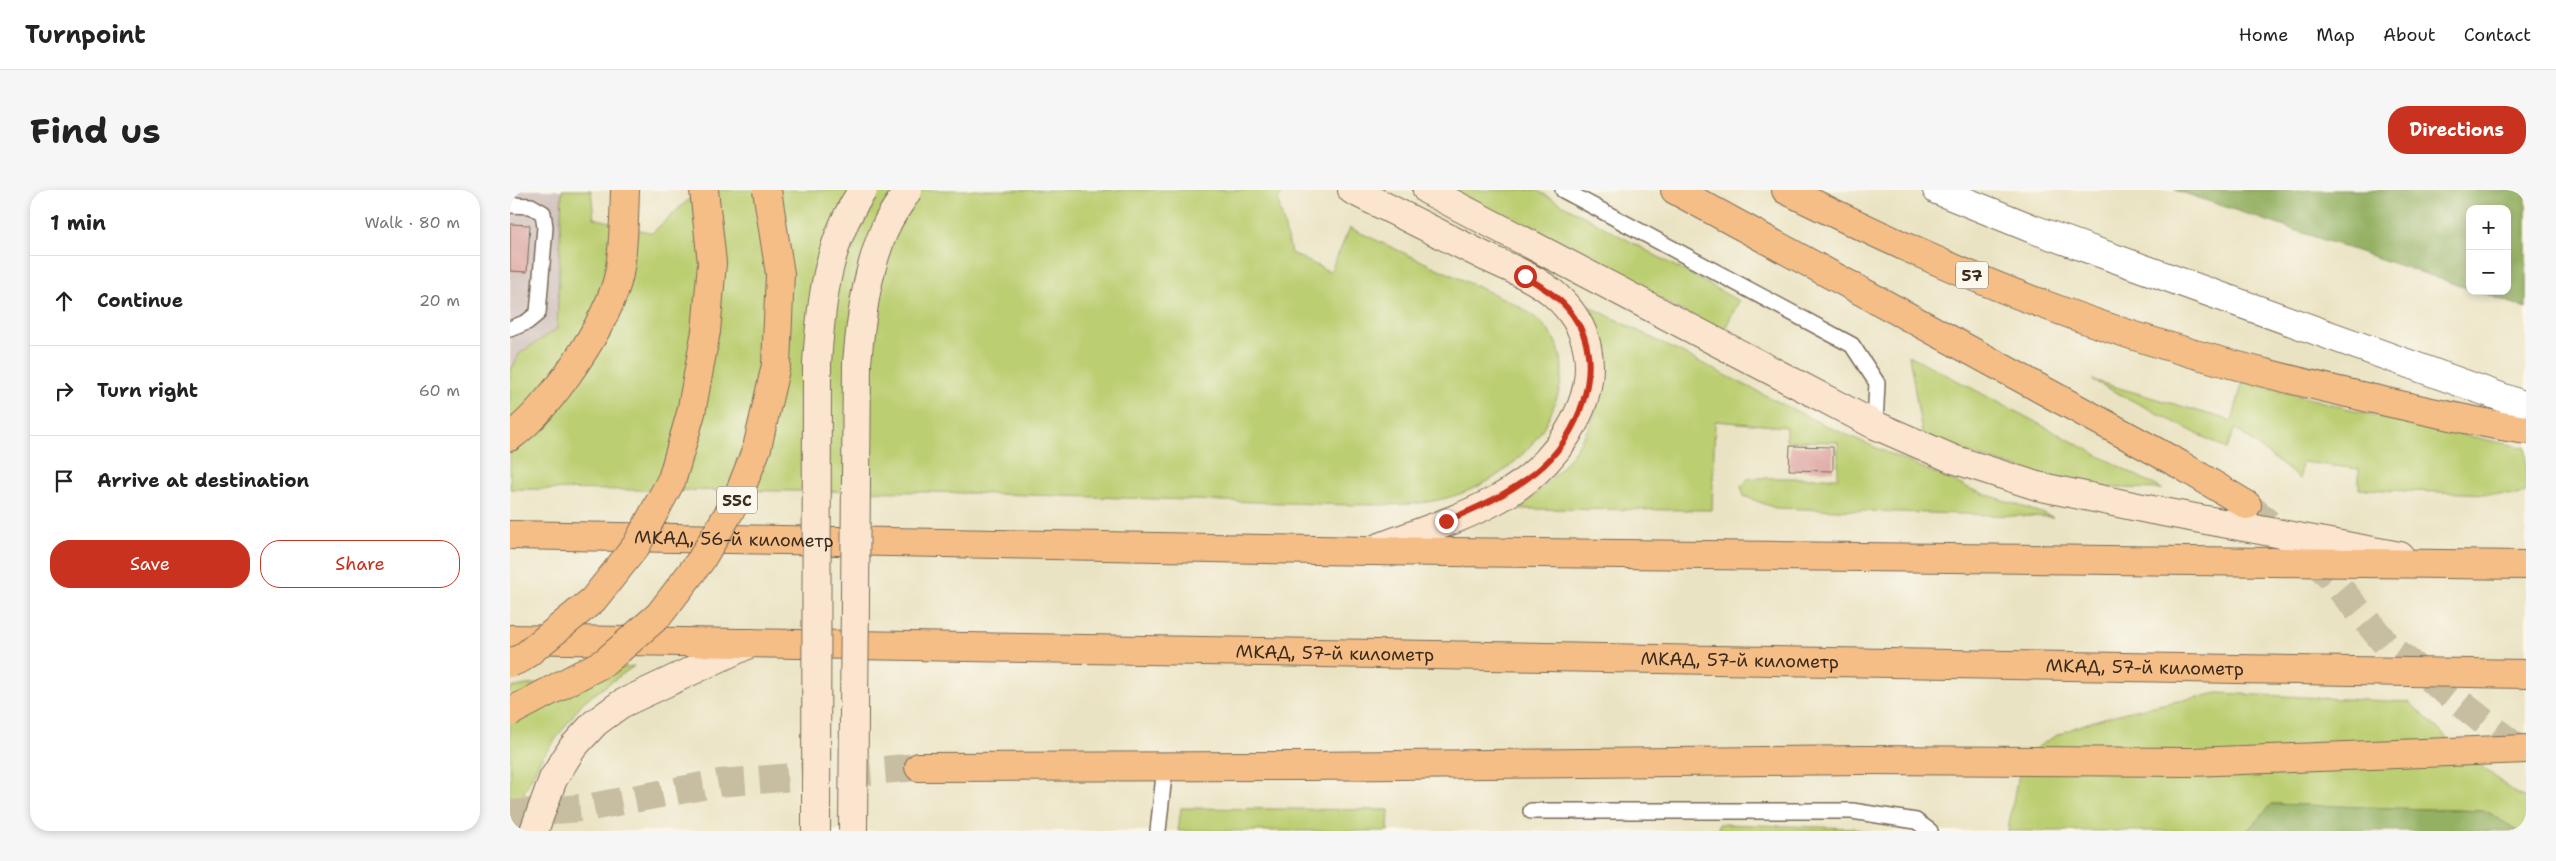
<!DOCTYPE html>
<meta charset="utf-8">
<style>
body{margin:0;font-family:"Shantell Sans",sans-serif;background:#f6f6f6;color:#222}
.controls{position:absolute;right:15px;top:15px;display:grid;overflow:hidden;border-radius:10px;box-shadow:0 2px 8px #0003}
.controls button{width:45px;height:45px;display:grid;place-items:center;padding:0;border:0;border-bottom:1px solid #e0e0e0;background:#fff;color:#222;font:25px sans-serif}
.stop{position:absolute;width:15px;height:15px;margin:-11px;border:4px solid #c8321e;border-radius:50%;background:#fff}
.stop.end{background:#c8321e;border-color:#fff;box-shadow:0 1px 5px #0008}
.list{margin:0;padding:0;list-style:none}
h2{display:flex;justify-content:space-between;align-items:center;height:65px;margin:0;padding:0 20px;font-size:21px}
h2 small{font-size:16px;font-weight:400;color:#767676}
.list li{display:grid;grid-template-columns:32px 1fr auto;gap:15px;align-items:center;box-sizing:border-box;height:90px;padding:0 20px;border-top:1px solid #e0e0e0}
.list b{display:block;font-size:19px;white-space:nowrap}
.list em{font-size:16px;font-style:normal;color:#767676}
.actions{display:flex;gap:10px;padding:15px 20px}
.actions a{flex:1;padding:11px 0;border:1px solid #c8321e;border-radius:20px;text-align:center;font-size:18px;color:#c8321e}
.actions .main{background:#c8321e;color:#fff}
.icon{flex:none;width:28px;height:28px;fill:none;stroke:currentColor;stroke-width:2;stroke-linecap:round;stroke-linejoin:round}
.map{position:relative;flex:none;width:2016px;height:641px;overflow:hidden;border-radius:20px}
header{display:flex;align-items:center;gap:30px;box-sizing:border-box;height:70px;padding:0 25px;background:#fff;border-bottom:1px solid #e0e0e0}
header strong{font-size:24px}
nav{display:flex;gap:28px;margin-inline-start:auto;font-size:18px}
.intro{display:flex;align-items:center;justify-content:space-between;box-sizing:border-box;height:120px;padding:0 30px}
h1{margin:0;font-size:35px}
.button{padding:12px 22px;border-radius:20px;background:#c8321e;color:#fff;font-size:18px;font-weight:700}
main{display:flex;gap:30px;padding:0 30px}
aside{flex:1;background:#fff;border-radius:20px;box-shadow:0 2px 8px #0003}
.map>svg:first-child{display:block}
.industrial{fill:#d0c0bc}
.green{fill:#bbce71;stroke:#7b7c48}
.forest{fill:#94b163;stroke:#686e40}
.building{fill:#dda6a3}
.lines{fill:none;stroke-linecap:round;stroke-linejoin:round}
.primary-tunnel{stroke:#c7bea2;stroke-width:28;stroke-dasharray:28 14;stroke-linecap:butt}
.trunk-tunnel{stroke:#c7bea2;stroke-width:28;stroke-dasharray:28 14;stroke-linecap:butt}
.service-casing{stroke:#786b58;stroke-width:18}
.minor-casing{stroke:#786b58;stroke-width:30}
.secondary-casing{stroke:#786b58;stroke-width:30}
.primary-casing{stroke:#786b58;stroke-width:30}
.trunk-casing{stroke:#786b58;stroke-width:30}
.service{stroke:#fff;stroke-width:15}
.minor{stroke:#fff;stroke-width:28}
.secondary{stroke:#fbe5cf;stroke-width:28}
.primary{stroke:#f5be86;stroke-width:28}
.trunk{stroke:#f5be86;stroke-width:28}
.secondary-bridge-casing{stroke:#786b58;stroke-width:30;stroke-linecap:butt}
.primary-bridge-casing{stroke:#786b58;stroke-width:30;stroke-linecap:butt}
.trunk-bridge-casing{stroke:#786b58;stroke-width:30;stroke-linecap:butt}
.secondary-bridge{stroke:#fbe5cf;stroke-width:28}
.primary-bridge{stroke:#f5be86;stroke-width:28}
.trunk-bridge{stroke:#f5be86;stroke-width:28}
.route{stroke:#c8321e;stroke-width:6}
.labels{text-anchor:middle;stroke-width:4;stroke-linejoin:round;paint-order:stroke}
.shield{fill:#fbf7ec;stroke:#75685c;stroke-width:1}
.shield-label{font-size:16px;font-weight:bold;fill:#3b2a1e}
.street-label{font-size:18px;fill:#3b2a1e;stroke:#fbf7ec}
</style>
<header>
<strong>Turnpoint</strong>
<nav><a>Home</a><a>Map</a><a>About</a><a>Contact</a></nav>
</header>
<div class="intro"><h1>Find us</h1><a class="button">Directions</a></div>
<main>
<aside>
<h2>1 min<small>Walk · 80 m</small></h2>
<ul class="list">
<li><svg class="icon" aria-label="ahead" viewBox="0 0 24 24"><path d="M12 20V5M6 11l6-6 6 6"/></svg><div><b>Continue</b></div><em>20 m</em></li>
<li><svg class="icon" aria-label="right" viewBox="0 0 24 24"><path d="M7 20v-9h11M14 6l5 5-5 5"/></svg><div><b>Turn right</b></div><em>60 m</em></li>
<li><svg class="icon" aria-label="arrive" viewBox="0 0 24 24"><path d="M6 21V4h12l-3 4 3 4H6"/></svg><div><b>Arrive at destination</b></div></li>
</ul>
<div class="actions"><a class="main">Save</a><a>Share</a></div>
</aside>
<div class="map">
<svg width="2016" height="641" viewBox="0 0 2016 641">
<rect width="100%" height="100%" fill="#fbf7ec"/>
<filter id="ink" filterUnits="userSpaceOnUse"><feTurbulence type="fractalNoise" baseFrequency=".02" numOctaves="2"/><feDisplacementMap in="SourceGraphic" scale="10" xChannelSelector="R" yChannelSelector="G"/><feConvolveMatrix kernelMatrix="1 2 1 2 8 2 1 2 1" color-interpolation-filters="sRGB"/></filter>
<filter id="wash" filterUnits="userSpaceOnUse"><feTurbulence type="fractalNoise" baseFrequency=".0096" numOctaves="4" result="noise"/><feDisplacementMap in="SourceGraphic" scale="20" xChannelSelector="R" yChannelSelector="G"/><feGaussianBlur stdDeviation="1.12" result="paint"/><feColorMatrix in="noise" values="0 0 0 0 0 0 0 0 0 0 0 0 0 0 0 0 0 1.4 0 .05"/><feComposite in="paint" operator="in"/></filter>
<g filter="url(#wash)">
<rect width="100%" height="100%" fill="#eae3c3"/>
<path class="industrial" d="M0 0H52L47 140 10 163 0 182Z"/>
<path class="green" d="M52 0H81L84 28 142 43 189 0H773L768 11 781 63 820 82 840 38C877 55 915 73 953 90 981 104 1017 115 1037 139 1055 161 1055 185 1046 210 1026 269 970 307 909 313 887 316 863 314 841 315L422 302 0 299V182L10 163 47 139Z
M938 0H1026L1229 111 1213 142Z
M1065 109 1312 234 1463 300 1543 327 1265 318 1234 306 1231 296 1239 288H1328V252L1276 251V237L1205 231 1202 320 1009 319C1055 279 1097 233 1094 167 1093 146 1076 126 1065 109Z
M1399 165 1652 299 1573 297 1444 259 1412 243Z
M1582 190 1722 231 1733 191 1874 228 2016 258V302L2006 305 1849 299V279L1792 272 1790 289 1725 238 1717 259Z
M124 476 73 512 31 569 15 600 2 641H0V498Z
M1708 503 1899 512 1946 556 2005 603 2016 608V641H2008L1976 621 1762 614 1737 641H1498C1501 623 1507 577 1519 565 1553 528 1658 514 1708 503Z
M671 618 879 620 878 641H668Z
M1209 634 1345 638 1351 641H1209Z"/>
<path class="forest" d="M1665 0H2016V118L1967 101H1997V19H1960V99Z
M1762 614 1976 621 2008 641H1737Z"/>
<g id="blocks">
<path class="building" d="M0 34 20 35 17 82 0 81Z
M1280 256 1323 257V281L1279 280Z"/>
</g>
</g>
<g filter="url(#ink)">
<use href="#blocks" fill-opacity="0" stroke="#786b58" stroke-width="1"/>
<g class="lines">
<path class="primary-tunnel" d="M0 624 81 617 209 593 409 577"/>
<path class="trunk-tunnel" d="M1737 315 1815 381 1877 455 2016 565"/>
<g class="service-casing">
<path id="service" d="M1053 0 1342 155 1367 193 1365 235
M0 15 21 16 33 23 35 37 28 123 17 132 0 139
M1021 621H1342L1406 631 1420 641
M648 641 655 576"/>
</g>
<g class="minor-casing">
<path id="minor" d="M1427 0 1523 39 2016 216"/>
</g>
<g class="secondary-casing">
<path id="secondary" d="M842 0C886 22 930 44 974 66 997 77 1024 87 1044 104 1120 170 1059 272 986 310 947 331 900 345 859 361
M917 0 1365 235 1443 269 1527 296 1642 320 1890 366
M24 641 43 589 63 557 85 533 111 514 241 453"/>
</g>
<g class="primary-casing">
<path id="primary" d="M194 0 202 73 196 141
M0 247C40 218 99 132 109 84 114 56 114 28 115 0
M409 577 799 576 1353 570 1681 572 2016 559"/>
</g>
<g class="trunk-casing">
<g id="trunk">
<path d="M1165 0 1669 274 1737 315"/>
<path d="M1276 0C1362 42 1448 83 1538 116 1641 155 1748 183 1855 207 1908 219 1962 232 2016 240"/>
<path id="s1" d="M0 345 859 361 2016 375"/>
<path id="s2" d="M0 449 2016 484"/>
</g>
</g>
<use href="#service" class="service"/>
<use href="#minor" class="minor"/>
<use href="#secondary" class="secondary"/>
<use href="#primary" class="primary"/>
<use href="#trunk" class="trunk"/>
<g class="secondary-bridge-casing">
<path id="secondary-bridge" d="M306 641 307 173C311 113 317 51 353 0
M343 641 347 173C351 127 357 79 376 36 381 24 391 12 398 0"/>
</g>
<g class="primary-bridge-casing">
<path id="primary-bridge" d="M0 473 12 468 83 410 126 356 162 289 181 223 196 141"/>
</g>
<g class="trunk-bridge-casing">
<path id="trunk-bridge" d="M0 522 95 472 149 425 191 370 227 309 247 258 266 175 270 84 257 0"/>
</g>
<use href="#secondary-bridge" class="secondary-bridge"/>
<use href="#primary-bridge" class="primary-bridge"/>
<use href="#trunk-bridge" class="trunk-bridge"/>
</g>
</g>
<g class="lines" filter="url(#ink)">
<path class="route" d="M936 331C969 317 997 305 1026 282 1068 249 1098 175 1064 127 1052 108 1033 98 1015 86"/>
</g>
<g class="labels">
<g class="shield">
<rect x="1446" y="71.5" width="32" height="27" rx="4"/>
<rect x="207" y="296.5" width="40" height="27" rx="4"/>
</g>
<g class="shield-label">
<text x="1462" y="91">57</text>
<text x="227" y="316">55C</text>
</g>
<g class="street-label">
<text dy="6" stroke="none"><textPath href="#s1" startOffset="224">МКАД, 56-й километр</textPath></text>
<text dy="6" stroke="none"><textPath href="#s2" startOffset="825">МКАД, 57-й километр</textPath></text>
<text dy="6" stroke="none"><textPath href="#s2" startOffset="1230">МКАД, 57-й километр</textPath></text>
<text dy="6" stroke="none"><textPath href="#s2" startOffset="1635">МКАД, 57-й километр</textPath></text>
</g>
</g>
</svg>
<div class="controls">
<button>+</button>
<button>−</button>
</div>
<div class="stop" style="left:1015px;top:86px"></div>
<div class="stop end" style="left:936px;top:331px"></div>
</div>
</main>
